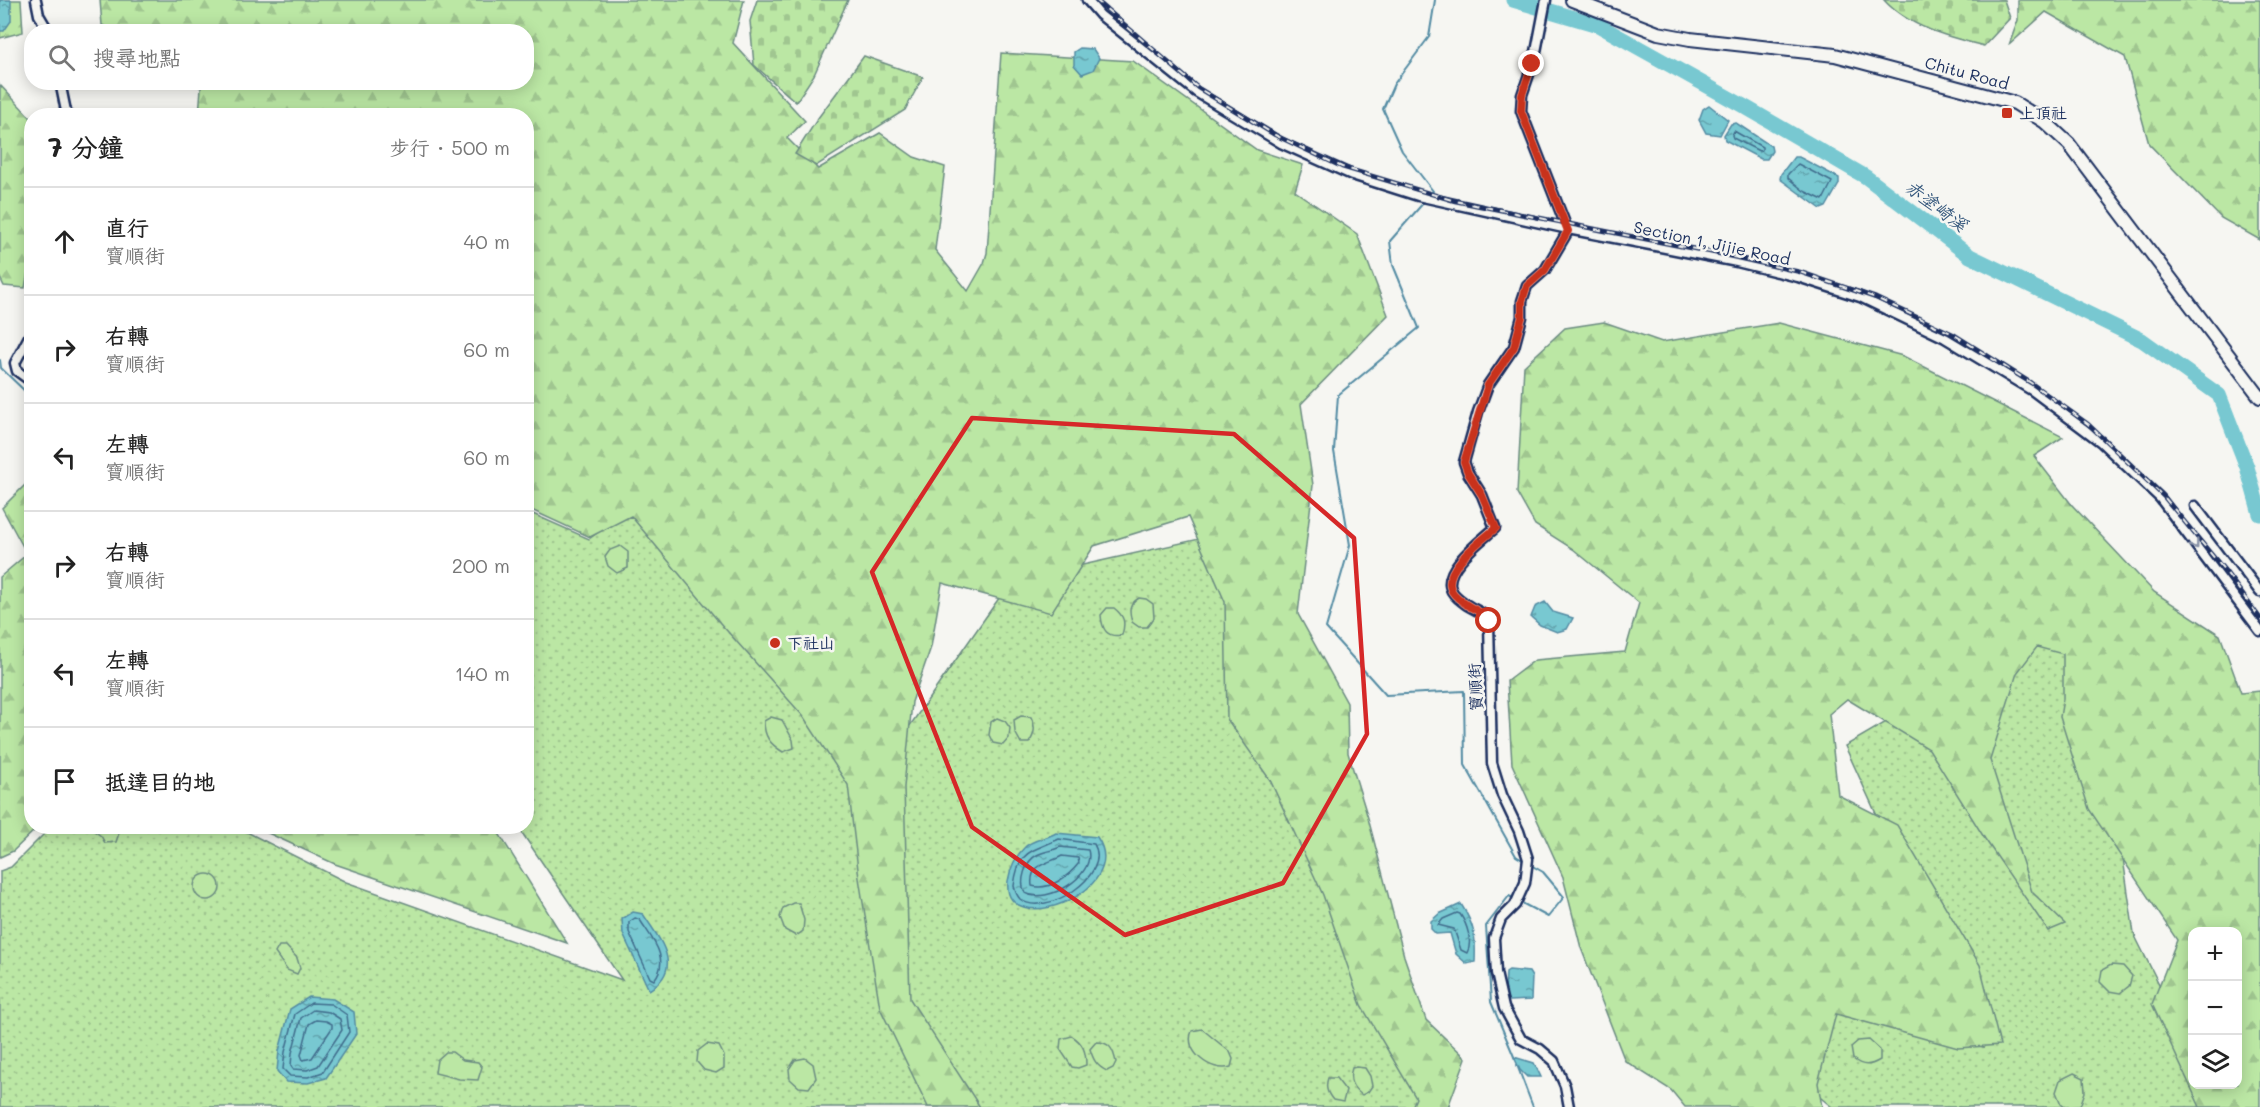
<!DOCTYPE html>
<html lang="zh-TW">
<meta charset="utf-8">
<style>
body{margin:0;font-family:Mali,"LXGW WenKai TC",sans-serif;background:#f6f6f6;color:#222}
.controls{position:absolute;right:18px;bottom:18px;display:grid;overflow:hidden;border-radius:12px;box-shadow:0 3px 15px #0003}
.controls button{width:54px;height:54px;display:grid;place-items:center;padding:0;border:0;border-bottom:2px solid #e0e0e0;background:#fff;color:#222;font:30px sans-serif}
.stop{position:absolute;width:18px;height:18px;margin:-14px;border:4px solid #c8321e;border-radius:50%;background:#fff}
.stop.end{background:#c8321e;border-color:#fff;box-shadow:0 2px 6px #0008}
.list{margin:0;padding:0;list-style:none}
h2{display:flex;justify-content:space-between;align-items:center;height:78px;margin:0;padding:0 24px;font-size:26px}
h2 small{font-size:20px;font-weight:400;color:#767676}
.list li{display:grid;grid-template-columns:39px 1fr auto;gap:18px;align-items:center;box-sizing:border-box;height:108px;padding:0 24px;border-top:2px solid #e0e0e0}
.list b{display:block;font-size:22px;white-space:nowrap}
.list p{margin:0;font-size:20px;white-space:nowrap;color:#767676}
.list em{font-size:20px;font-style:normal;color:#767676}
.icon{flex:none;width:33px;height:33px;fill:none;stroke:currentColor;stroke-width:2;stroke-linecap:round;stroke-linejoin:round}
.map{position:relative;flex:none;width:2260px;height:1107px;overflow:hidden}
.search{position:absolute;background:#fff;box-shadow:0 3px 15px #0003;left:24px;top:24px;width:510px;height:66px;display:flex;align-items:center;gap:15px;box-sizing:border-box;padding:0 21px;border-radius:24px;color:#767676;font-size:22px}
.panel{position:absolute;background:#fff;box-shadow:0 3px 15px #0003;left:24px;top:108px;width:510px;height:726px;border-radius:24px}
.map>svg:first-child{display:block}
.grass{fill:url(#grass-dots);stroke:#6b8b81;stroke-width:1.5}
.forest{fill:url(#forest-firs);stroke:#6b8b81;stroke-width:1.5;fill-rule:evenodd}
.cemetery{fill:url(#cemetery-stones);stroke:#6b8b81;stroke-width:1.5}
.park{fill:#bbe7a4;stroke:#6b8b81;stroke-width:1.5}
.water{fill:url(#water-ripples);stroke:#538ba3;stroke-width:1.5}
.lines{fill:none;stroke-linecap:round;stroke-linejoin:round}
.shore{stroke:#406c8c;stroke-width:1.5}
.stream{stroke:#538ba3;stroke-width:2}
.river{stroke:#78c8d1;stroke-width:15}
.street-casing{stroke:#1b2f5e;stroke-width:13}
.secondary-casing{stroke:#1b2f5e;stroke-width:16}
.street{stroke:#f6f6f2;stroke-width:8}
.secondary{stroke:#f6f6f2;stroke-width:12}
.rail-casing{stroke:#1b2f5e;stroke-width:4.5}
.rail{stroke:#f6f6f2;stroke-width:2;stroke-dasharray:7;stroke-linecap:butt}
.oneway{stroke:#8892a8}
.route{stroke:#c8321e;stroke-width:8}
.marked{fill:none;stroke:#d62828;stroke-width:4.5;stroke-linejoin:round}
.poi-dot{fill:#c8321e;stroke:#f6f6f2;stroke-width:2}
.labels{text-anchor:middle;stroke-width:5;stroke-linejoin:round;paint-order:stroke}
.street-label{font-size:16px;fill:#1b2f5e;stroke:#f6f6f2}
.poi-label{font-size:16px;fill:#1b2f5e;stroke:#f6f6f2;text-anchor:start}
.water-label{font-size:18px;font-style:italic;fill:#32557b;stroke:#f6f6f2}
</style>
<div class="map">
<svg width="2260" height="1107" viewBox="0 0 2260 1107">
<defs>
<pattern id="grass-dots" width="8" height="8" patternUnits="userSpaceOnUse" patternTransform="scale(1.5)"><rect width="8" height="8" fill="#bbe7a4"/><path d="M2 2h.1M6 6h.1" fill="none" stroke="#a0c690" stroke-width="1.8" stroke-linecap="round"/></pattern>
<pattern id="forest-firs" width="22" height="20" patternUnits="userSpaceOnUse" patternTransform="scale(1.5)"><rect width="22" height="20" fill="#bbe7a4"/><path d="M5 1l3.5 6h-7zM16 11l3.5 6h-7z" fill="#a0c690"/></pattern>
<pattern id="cemetery-stones" width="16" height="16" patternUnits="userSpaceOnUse" patternTransform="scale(1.5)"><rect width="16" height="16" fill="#bbe7a4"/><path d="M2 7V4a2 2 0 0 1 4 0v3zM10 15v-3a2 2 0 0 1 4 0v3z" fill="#a0c690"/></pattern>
<pattern id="water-ripples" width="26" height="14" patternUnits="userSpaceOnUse" patternTransform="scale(1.5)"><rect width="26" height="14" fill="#78c8d1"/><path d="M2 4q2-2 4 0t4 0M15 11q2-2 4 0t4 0" fill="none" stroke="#62a3ad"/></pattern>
</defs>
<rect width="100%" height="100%" fill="#f6f6f2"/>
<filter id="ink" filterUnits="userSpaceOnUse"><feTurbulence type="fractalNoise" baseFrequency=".0167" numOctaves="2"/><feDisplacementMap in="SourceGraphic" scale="12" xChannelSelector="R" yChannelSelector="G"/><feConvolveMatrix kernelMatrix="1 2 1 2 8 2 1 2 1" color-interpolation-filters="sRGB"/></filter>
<g filter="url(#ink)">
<path class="grass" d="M644 499 874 770 893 1007 939 1107H0V871L11 867 51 827H237L346 882 622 980 518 827 526 826V511L589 539Z
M1226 533 1450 1107H965L903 1007 888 757 1011 581Z
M2049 627 2097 679 2134 934 2192 1050V1084L2214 1107H1832L1800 1081 1820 1005 1983 1047 1845 746Z"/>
<path class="forest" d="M0 0H21L23 32 0 38Z
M100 0H744L733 43 805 121 787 138 818 169 880 133 914 157 945 167 935 250 968 291 984 263 987 253 1001 53 1133 61 1257 150 1303 165 1295 191 1357 234 1388 315 1301 404 1313 485 1298 614 1347 703 1348 753 1368 818 1404 956 1426 1020 1466 1058 1448 1107H1412L1416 1098 1361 1005 1323 895 1270 780 1227 719 1225 602 1188 517 1094 546 1051 613 942 583 931 647 912 702 904 787 910 999 980 1107H928L880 1008 859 878 848 785 803 716 720 623 631 516 590 537 527 508 526 116 199 115 201 88 194 83 526 82V32L113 31 102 25Z
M2018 0H2260V240L2221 218 2149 144 2125 57 2046 12 2009 45 2018 20Z
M0 85 31 118 32 251 25 288 4 286 0 278Z
M1604 322 1662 342 1779 323 1903 356 2063 437 2034 456 2072 505 2154 592 2220 635 2241 693 2260 691V1107H2200L2152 1004 2177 940 2089 809 2060 717 2063 699V654L2037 647 2017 673 1990 760 2032 892 2065 924 2048 931 1985 839 1929 749 1847 699 1829 714 1838 795 1897 825 1980 965 2000 1045 1958 1048 1836 1014 1818 1083 1822 1107H1685L1671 1090 1625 1061 1581 948 1563 877 1512 764 1507 681 1535 660 1625 652 1639 603 1573 549 1535 525 1517 493 1524 366 1565 328ZM2192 932H2238V1084H2192Z
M30 480 32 826 38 827 13 851 0 857V577L27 554 2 508Z
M255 827H495L567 943 335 864Z"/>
<path class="cemetery" d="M757 0H848L814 75 796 102 754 65 750 21Z
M1884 0H2004L2010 18 1984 46C1949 37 1908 27 1884 0Z
M864 56 923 77 905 110 816 166 795 154 818 118Z"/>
<path class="park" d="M620 546 628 552V568L617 573 608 566 605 557 610 550Z
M1139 598 1146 599 1153 604 1154 618 1147 627H1139L1132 622C1129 611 1128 605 1139 598Z
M1107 608H1114C1124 616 1126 622 1122 635 1107 638 1102 630 1101 615Z
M1021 716 1031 717C1036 727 1035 734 1029 743H1021L1015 732 1014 720Z
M771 717 782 720 793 740 794 748 783 752C770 744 764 737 764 721Z
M997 718 1005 721 1010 728 1009 738 1003 745 993 743 989 735 991 722Z
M93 827H121L116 842 105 843 101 836 93 830Z
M194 887a13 13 0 1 1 26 0a13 13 0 1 1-26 0Z
M793 903H799L804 920 803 931 796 936 785 930 780 917 783 908Z
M279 946H286L297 958 300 968 297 974 287 970 275 953Z
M2111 965 2123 966 2132 976 2129 986 2120 993 2109 991 2100 982 2102 970Z
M1202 1029 1230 1052 1233 1059 1231 1067C1211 1073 1183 1051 1192 1031Z
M1072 1036C1083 1043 1086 1051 1086 1065L1078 1068 1072 1067 1060 1049 1061 1039Z
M1869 1040 1880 1050V1060C1870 1066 1863 1067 1853 1059L1851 1047 1858 1041Z
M1096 1042C1110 1042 1113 1049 1116 1062L1113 1068 1107 1071C1096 1066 1093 1059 1090 1049Z
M707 1044 719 1046 724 1056V1068L716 1073 704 1070 697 1062 698 1051Z
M446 1052H452L463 1060 478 1062 482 1067 478 1080 459 1079 435 1073 437 1060Z
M805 1058 813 1064 816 1078 809 1088 799 1087 790 1079 789 1069 795 1060Z
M1356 1067 1365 1068 1370 1076 1372 1086 1368 1092 1362 1095C1352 1088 1348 1080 1352 1068Z
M2074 1073 2084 1078 2085 1092 2080 1106 2065 1107 2061 1104 2056 1092 2060 1080Z
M1328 1078H1336L1346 1091 1343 1102 1333 1100C1327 1093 1325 1087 1328 1078Z"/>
<path class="water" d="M0 0H11V21L4 31H0Z
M1080 48 1093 49 1099 58 1093 70 1082 74 1074 65V52Z
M1709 105 1728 120 1720 135 1706 133 1699 120 1703 109Z
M1736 123 1771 146 1772 151 1767 159H1761L1725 140 1724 135 1731 124Z
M1794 157H1799L1839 178V184L1826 207 1821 209 1780 179 1781 174Z
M1545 602 1553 612 1573 618 1567 629 1557 632 1540 625 1531 617 1535 607Z
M1056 833 1097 837C1135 893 1001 941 1008 881 1010 869 1015 857 1024 848 1032 839 1046 839 1056 833Z
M1461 904C1475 926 1476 937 1475 962L1467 964 1456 954 1450 933 1436 934 1431 929V921L1439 914Z
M633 912 643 914C660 940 685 968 649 990L623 934 622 919Z
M1509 970 1529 972 1532 977 1531 1000 1509 1001 1505 995 1506 972Z
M309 997 333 999 354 1012 356 1034 326 1078 308 1083 286 1082 277 1071 279 1051 290 1009Z
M1514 1057 1534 1063 1541 1077H1527L1520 1070Z"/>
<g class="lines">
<path class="shore" d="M1734 131 1762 147V150L1759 151 1733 138 1732 135Z
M1798 164 1832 182 1823 200 1804 191 1788 178V174Z
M1059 839 1094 844C1113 876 1044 919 1020 899 1017 896 1015 890 1014 886 1018 850 1031 852 1059 839Z
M1060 847 1088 850C1096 876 1047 905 1025 893 1019 882 1025 861 1037 855 1045 851 1053 851 1060 847Z
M1062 856 1078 858 1079 863C1069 876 1049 891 1032 886 1029 863 1048 864 1062 856Z
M1457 913 1460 914C1467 924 1473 942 1467 953L1461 950 1454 929 1438 925 1443 919Z
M635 918 640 920C652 939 671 959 654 980L650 978 629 932V922Z
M311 1003 331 1004 347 1015 349 1032 323 1072 308 1077 290 1076 283 1069 285 1052 295 1014Z
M313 1010 329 1012 340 1019 342 1030 318 1066 307 1070 293 1069 291 1066 292 1053 301 1018Z
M316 1020 326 1021 332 1024V1028L312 1058 303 1060 301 1055 309 1024Z"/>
<path class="stream" d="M1428 196 1433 191 1402 151 1383 109 1394 84 1429 37 1435 0
M1425 201 1390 241 1393 265 1419 328 1338 395 1334 451 1350 545 1326 628 1386 695 1464 691 1465 765 1516 856 1524 861
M0 360 1 368 32 398
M1515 899 1509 896 1486 926 1491 1002 1515 1059
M1520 902 1548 917 1564 897 1543 872 1529 864
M1517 1065 1533 1107"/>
<path class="river" d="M1513 0 1598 25 1747 108 1866 177 1970 256 2142 340 2219 395 2247 467 2260 514"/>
<g class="street-casing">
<path id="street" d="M36 0 39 15 49 32
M1087 0 1100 15 1196 92 1281 143 1352 175 1418 196 1568 229 1737 262 1798 277 1860 297 1945 338 2033 391 2101 442 2160 498 2260 631
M1546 0 1535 57 1522 95 1521 111 1568 231 1545 270 1527 286 1522 301V317L1514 347 1488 385 1478 412 1464 462 1468 473 1482 495 1495 528C1482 540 1443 568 1451 589 1452 593 1459 599 1463 602 1472 610 1482 610 1489 621L1492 763 1502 795 1519 831 1528 859 1525 883 1515 905 1501 919 1494 938 1496 973 1504 1008 1521 1039 1540 1049 1554 1061 1565 1086 1569 1107
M60 82 67 116
M32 331 15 363 17 371 32 382
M2195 506 2260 592"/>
</g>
<g class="secondary-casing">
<path id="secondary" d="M1572 0 1658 33 1690 39 1835 55 2015 103 2045 122 2069 144 2260 397"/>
</g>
<use href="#street" class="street"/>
<use href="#secondary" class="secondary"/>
<g class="rail-casing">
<path id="rail" d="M1096 0 1198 88 1275 135 1342 167 1455 201 1720 254 1800 272 1876 298 1953 334 2031 383 2088 424 2165 498 2226 572 2260 618"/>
</g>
<use href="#rail" class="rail"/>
</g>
<defs><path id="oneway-chevron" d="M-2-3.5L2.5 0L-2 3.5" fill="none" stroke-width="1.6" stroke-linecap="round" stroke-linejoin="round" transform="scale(1.5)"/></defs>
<use class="oneway" href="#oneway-chevron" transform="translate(2195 545) rotate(53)"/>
</g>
<g class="lines" filter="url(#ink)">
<path class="route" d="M1489 621C1482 610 1472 610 1463 602 1459 599 1452 593 1451 589 1443 568 1482 540 1496 528L1482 495 1468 473 1464 462 1488 385 1514 347 1522 317V301L1527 286 1545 270 1568 231 1521 111 1522 95 1532 64"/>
</g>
<path class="marked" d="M972 418 1234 434 1354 538 1367 734 1283 883 1125 935 972 827 872 572Z"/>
<g class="poi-dot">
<rect x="2001" y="107" width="12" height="12" rx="3"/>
<circle cx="775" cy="643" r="6"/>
</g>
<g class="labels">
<g class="street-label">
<text transform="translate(1967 73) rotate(15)" y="6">Chitu Road</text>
<text transform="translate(1712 243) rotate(12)" y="6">Section 1, Jijie Road</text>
<text transform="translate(1475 687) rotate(-93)" y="6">寶順街</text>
</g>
<g class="poi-label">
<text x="2019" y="119">上頂社</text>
<text x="787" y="649">下社山</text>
</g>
<g class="water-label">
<text transform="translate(1936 206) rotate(37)" y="6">赤塗崎溪</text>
</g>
</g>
</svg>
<div class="controls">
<button>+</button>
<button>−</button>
<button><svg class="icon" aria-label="layers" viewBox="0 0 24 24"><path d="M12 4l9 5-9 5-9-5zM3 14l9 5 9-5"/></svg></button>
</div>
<div class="stop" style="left:1489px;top:621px"></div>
<div class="stop end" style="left:1532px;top:64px"></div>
<div class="search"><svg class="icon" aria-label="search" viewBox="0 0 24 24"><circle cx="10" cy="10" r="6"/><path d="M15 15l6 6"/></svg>搜尋地點</div>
<section class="panel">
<h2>7 分鐘<small>步行 · 500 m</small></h2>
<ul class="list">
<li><svg class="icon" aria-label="ahead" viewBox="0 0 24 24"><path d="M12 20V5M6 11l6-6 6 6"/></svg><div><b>直行</b><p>寶順街</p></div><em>40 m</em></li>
<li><svg class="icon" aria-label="right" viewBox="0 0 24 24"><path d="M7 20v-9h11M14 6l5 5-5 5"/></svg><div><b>右轉</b><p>寶順街</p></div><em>60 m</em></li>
<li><svg class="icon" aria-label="left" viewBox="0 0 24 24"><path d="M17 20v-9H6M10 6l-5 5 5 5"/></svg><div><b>左轉</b><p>寶順街</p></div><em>60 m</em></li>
<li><svg class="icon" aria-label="right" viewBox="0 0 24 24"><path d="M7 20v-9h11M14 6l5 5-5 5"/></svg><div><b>右轉</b><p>寶順街</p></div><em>200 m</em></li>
<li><svg class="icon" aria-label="left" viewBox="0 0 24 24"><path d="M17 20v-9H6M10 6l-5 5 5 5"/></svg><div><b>左轉</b><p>寶順街</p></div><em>140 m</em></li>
<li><svg class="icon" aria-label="arrive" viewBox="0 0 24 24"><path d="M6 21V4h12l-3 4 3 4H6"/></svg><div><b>抵達目的地</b></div></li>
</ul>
</section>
</div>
